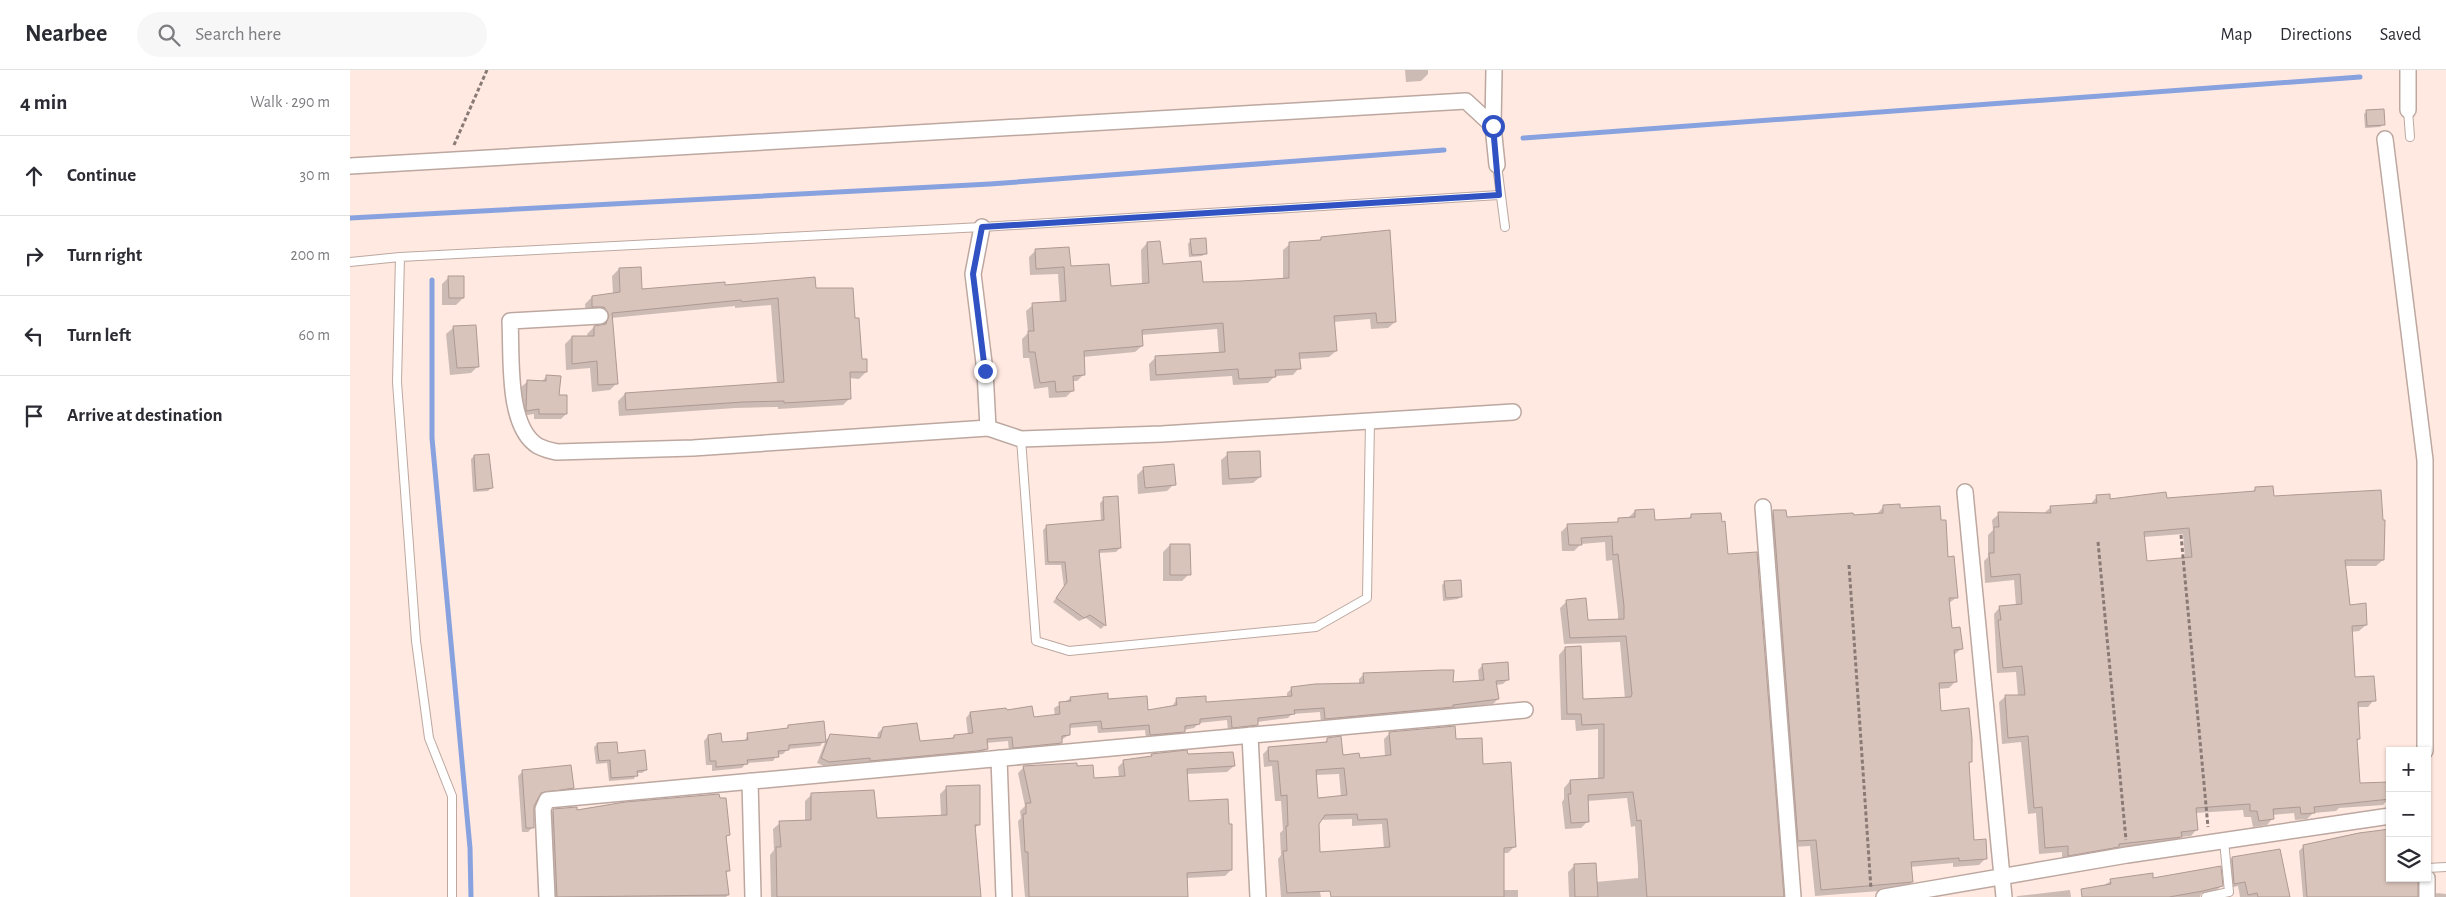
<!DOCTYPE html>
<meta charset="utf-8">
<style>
body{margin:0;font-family:"Alegreya Sans",sans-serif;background:#f7f7f7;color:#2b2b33}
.controls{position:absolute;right:15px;bottom:15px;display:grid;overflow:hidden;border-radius:0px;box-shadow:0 1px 4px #0004}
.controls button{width:45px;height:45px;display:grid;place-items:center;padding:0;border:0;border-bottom:1px solid #e1e1e2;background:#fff;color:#2b2b33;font:25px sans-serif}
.stop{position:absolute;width:15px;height:15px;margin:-11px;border:4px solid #3052c3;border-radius:50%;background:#fff}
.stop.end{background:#3052c3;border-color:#fff;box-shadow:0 1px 5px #0008}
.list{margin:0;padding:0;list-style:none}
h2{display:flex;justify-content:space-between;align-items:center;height:65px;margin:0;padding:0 20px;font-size:21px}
h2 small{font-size:16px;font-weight:400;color:#7c7c81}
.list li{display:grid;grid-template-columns:32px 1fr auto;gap:15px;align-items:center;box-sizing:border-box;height:80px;padding:0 20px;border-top:1px solid #e1e1e2}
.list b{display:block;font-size:19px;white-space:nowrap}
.list em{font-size:16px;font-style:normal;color:#7c7c81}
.icon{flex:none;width:28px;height:28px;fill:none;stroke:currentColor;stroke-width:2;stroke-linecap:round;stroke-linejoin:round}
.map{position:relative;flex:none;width:2096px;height:827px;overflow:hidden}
header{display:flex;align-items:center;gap:30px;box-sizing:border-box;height:70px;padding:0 25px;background:#fff;border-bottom:1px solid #e1e1e2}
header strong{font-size:24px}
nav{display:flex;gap:28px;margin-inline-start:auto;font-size:18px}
.search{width:350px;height:45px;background:#f7f7f7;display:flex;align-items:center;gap:12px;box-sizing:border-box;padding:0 18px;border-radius:28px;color:#7c7c81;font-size:19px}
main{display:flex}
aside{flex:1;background:#fff}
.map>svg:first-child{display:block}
.shadow{fill:#0003;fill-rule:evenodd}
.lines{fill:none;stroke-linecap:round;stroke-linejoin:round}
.stream{stroke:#88a2df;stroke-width:5}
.building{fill:#d9c4bc;stroke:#ae9a93;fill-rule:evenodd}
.service-casing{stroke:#bca8a0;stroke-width:10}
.minor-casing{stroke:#bca8a0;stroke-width:18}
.path{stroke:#897a75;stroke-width:3;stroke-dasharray:4 2.5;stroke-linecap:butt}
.service{stroke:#fff;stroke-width:8}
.minor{stroke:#fff;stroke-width:15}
.route{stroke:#3052c3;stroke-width:6}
</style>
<header>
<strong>Nearbee</strong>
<div class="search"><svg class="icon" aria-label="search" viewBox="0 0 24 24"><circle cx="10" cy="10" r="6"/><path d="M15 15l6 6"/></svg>Search here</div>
<nav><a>Map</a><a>Directions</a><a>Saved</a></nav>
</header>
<main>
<aside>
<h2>4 min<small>Walk · 290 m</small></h2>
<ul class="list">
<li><svg class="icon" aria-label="ahead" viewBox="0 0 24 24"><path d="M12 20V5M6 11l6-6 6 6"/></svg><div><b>Continue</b></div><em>30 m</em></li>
<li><svg class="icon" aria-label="right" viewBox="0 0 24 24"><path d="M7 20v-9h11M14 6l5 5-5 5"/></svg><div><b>Turn right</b></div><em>200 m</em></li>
<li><svg class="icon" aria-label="left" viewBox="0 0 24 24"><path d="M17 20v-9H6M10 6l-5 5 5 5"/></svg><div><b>Turn left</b></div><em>60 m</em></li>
<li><svg class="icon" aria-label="arrive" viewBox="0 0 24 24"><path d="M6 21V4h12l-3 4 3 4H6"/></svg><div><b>Arrive at destination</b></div></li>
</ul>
</aside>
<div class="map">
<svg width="2096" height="827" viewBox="0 0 2096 827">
<rect width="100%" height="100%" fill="#ffe9e1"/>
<path class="shadow" d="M1055 0H1078V4L1071 11 1056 12Z
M2017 41 2034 54 2030 57 2015 58 2014 44Z
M971 168 1045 252 1038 258 1021 259 1020 249 983 252 986 281 979 287 949 289V298L943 305 925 306 918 313 883 315 882 306 800 311 799 294 805 288 869 284 867 259 791 265 792 276 785 282 733 287 734 304 727 311H722L723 320 716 327 699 328 698 317 684 319 679 288H673L672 269 678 263 676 241 683 235 710 233 708 204 680 205 679 187 686 180 760 217 792 215 791 180 797 173 812 195 852 214 933 210V180L940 174 968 172Z
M841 170 856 183 852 186 839 187 838 174Z
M269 199 291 221 374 217 465 219 504 249 511 290 516 302 509 309 499 308 500 328 493 335 428 339V337L385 338 269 346 268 331 275 324 427 314 421 235 385 238V236L261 248 266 314 260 320 242 322 240 298 216 300 215 274 222 267H238L237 264 244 257 252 256 253 252 236 243 235 234 242 227 263 224 262 206Z
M99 207 113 228 106 235H92V214Z
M103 258 128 296 121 303 100 305 96 264Z
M197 306 216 344 211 349H184V344L171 346V317L177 312H191Z
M878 384 910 407 903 413 872 415 871 390Z
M124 386 141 418 138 421 123 422 121 389Z
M794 398 824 414 817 421 788 424 787 405Z
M1905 419 2033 490 2026 496H1995L1998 536 2016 555 2009 561 2001 562 2003 608 2024 630 2018 637H2007L2009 669 2006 672 2009 714 2039 728 2033 735 1989 738 1986 741 1963 743 1957 749 1945 750 1944 743 1922 745 1923 748 1917 755 1903 757 1901 747H1894L1893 740 1845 743 1847 759 1841 766 1830 767 1824 773 1765 779 1762 783 1712 791V782L1689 784 1686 743 1678 744 1671 672 1652 674 1649 632 1656 626H1668L1666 602 1647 603 1644 544 1650 537 1666 536 1664 510 1635 513 1634 491 1638 487V465L1643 460 1642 450 1649 444 1694 443 1701 437 1741 434 1747 426 1759 430 1816 429 1901 423ZM1833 464 1835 489 1796 493 1794 467Z
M754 429 770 478 766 482 748 483 755 555 751 559 736 548 729 551 703 532 714 517 711 495H695L693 460 697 456 751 451 750 433Z
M1534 436 1590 451 1607 527 1598 534 1601 559 1611 579 1603 586 1606 611 1599 618 1588 619 1590 642 1621 691 1618 694 1623 771 1636 788 1629 795 1603 797V793L1560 797 1562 812 1555 819 1465 826 1460 776 1442 777 1417 448 1424 442 1436 448 1527 444Z
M1285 441 1304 451 1337 450 1341 446 1377 486 1433 827H1219L1218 802 1225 795 1246 812 1288 808V797L1285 756 1281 757 1277 728 1237 731 1238 751 1231 758 1215 759 1212 732 1214 729V718L1220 711 1248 710V659L1226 661 1225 650H1211L1209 585 1215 578 1232 630 1275 629 1270 572 1214 574 1210 538 1216 532 1235 530 1237 551 1268 550V544L1262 490 1256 491 1255 472 1231 474 1224 481H1212L1211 462 1218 455 1265 454 1269 450 1279 447Z
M820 475 839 504 832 511H813V482Z
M1095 512 1111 526 1108 529 1093 531 1092 515Z
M1133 595 1158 609 1153 614 1146 615 1148 629 1143 634 1100 639 1097 642 971 653 970 642 942 644 938 648 907 652 902 660 878 662 877 650 849 653 844 658 834 660 829 666 796 669 795 660 748 663 747 656 719 658V665L711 670V673L706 678 659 682 658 671 636 673V679L631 684 516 695V693L474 696 467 693 476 670 481 665 527 669 528 663 533 658 569 673 600 670 604 666 618 665 616 648 620 643 655 642 683 648 705 646 704 638 721 628 757 630 797 642 822 637 826 630 855 634 937 627V623L942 618 1009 614V609L1014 604 1101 613 1129 611 1128 600Z
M439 656 474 671 470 676 438 679 433 684 427 685 423 691 396 693 392 698 362 701V695H356L354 671 358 666 371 674 394 672 398 664 434 660Z
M1040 663 1105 671 1132 695 1164 777 1158 783H1152L1153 820H1168V827H995V820L970 822 971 827H931L928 789 931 785 930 763 933 760 931 731H925L922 696 914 697 913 684 919 678 973 674 978 669 992 686 1009 689 1035 687 1034 669ZM989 704 991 727 967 729 965 705ZM1002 749V756L1032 754 1034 779 969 783 967 750Z
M266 673 267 684 296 700 292 703H286L284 709 259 711 257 693 246 694 244 677 247 674Z
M802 685 837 686 884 696 877 702 836 704 837 732 881 800 875 806 836 808 837 827H675L668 751 671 748 670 741 675 736 668 703 674 697H726L743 710 769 708 768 697 774 691 800 687Z
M173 701 223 718 218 723 188 727 183 735V757L178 762H172L168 706Z
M596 718 628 755 624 759 630 827H421L420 785 424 780 423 759 430 753 455 751V731L461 725 526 749 591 746 590 724Z
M204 740 378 765 375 768 379 800 375 804 378 825 376 827H199L197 747Z
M1954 776 2040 808 2066 827H1953L1949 781Z
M1882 788 1938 827H1890L1888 816 1880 818 1878 793Z
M1802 810 1871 816 1867 820 1851 824 1850 827H1734L1761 811Z
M1720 820 1721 827H1666L1668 826Z
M2087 823 2096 824V827H2084Z"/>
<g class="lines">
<path class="stream" d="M1173 68 2010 7
M0 148 640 114 1094 80
M82 210V368L120 778 121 827"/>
</g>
<path class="building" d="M2034 39 2035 55 2017 56 2016 40Z
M1040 160 1046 252 1027 253 1026 243 984 246 987 281 949 283 951 299 925 300 926 307 889 309 888 299 806 305 805 286 875 282 873 253 792 260 793 276 734 281 735 305 723 306 724 321 706 322 705 311 690 313 685 282H679L678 261H684L682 233 716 231 714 197 686 199 685 179 719 177 721 196 759 194 761 216 799 213 797 172 810 171 813 194 851 191 853 212 891 211 939 208V172L971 170V167Z
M856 168 857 184 842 185 840 169Z
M291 197 292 219 375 212V215L465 207 466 218H503L505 248H509L512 289H517V302H500L501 329 434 333V331L393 332 276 340 275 323 434 312 428 228 392 232 391 230 262 243 268 314 248 315 247 291 222 294V266H244V256L256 254 259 245 254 237H242V226L270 222 269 198Z
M98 206H114V228H99Z
M126 255 129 297 107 298 103 256Z
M196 305 211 306 209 325H217V344H189V339L176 341 177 310 196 311Z
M910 381 911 407 879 409 877 382Z
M139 384 143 418 126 420 124 385Z
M824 394 826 415 795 418 793 397Z
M1923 416 1924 426 2031 420 2033 450H2035L2034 490H1995L2000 535 2016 533 2017 555 2002 556 2005 607 2024 606 2026 631 2008 632 2010 669H2007L2010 713 2040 712V729L1964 737 1965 743 1951 744 1950 737 1923 739 1924 749 1909 751 1907 741H1900V734L1846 738 1848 760 1831 762 1832 767 1769 774V777L1718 786V776L1695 778 1692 737 1684 738 1678 666 1658 668 1655 625H1675L1672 596 1653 598 1648 550H1651L1649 536 1672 534 1670 504 1641 507 1639 483H1644V457H1649L1648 442 1701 443 1700 436 1747 433 1746 425 1760 424V429L1816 422 1817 428 1905 421V417ZM1839 458 1842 487 1797 491 1794 462Z
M768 426 771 478 749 480 756 556 740 545 734 548 706 528 717 512 715 492H698L696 455 754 450 753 427Z
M1550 434V438L1590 436 1591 450H1596L1598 487 1604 486 1608 528H1599L1602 558 1610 557 1613 579 1604 580 1607 612 1589 613 1591 641 1619 638 1622 669V692H1619L1624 770 1636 769 1637 789 1609 791V788L1561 792 1563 812 1471 820 1466 770 1448 771 1423 440H1436L1437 447 1503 443 1504 445 1533 443V435Z
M1304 439 1305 450 1341 448V444L1371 443 1372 452 1375 451 1378 484 1407 482 1434 827H1297L1291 750 1287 751 1283 722 1238 725 1239 752 1221 753 1218 724H1221L1220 710 1254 708V654L1232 655 1231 644H1217L1215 577 1231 576 1233 629 1281 627 1282 624 1276 566 1220 568 1216 530 1236 528 1238 550 1274 549V536L1268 484 1263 485 1262 466 1231 468 1232 475H1219L1217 454 1268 452V448L1285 447V440Z
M820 474H840L841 505H820Z
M1111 510 1112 527 1096 528 1094 511Z
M1158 592 1159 610 1146 611 1149 629 1103 635V637L975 649 974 638 944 640 945 644 908 648V655L882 658 881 646 850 649V654L835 656V662L800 665 799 655 752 659 751 651 720 654V665L712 666V673L663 678 662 667 637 669 638 679 627 681 520 691V688L479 692 471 688 480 664 530 668 533 657 567 653 570 671 604 668V665L623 663 620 642 656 638 657 640 682 636 684 647 710 644 709 632 721 631 720 627 758 623V629L797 626 798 640 827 635 826 628 856 626V632L942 626 941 617 965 614 1014 613 1013 603 1092 600H1104L1103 612 1134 610 1132 594Z
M474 651 476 672 439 675V680L428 681 429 687 397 690 398 694 366 697V691H360L358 665 371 663 372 672 398 670 397 663 438 658V655Z
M1105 656 1106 669 1132 668 1133 694 1161 692 1166 777 1154 778V827H981L980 821 937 823 933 781H937L936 756H938L937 725 931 726 928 691H919L918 677 977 672V668L991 666 993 685 1009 683 1010 688 1041 685 1039 662ZM994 698 997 725 968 728 966 700ZM1007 744 1008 750 1037 749 1040 777 970 782 969 754 975 745Z
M267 672 268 683 295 680 297 700 287 701 288 706 261 708 260 690 249 691 247 673Z
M837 680 838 684 883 682 885 696 837 699 839 731 878 729 879 754H882V800L837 803 838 827H679L678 782H675L673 744H676V733H681L673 696 727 693V696L743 695 744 708 775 706 773 690 802 686 801 684Z
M221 695 224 718 191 723 184 736V758H176L172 700Z
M630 715V755H625L631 827H427L426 777H431L429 751 461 750V723L524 720 527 748 597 745 596 716Z
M369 724 370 728H376L380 765 376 766 380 801H376L379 825 207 827 203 739 227 737V740L275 732Z
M2040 759V808H2068V827H1957L1953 775 2009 763Z
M1930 779 1940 827H1908L1907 823 1898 825 1895 812 1884 814 1882 787Z
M1246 793 1248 827H1225L1224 794Z
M1871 796 1873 816 1853 821 1819 827H1732L1731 819 1761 814 1760 809 1803 803V808Z"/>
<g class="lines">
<g class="service-casing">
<path id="service" d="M2058 40 2060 67
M1147 95 1155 157
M50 187 47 312 66 571 79 668 102 726V827
M0 192 50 187 632 157 1149 125
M671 369 686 571 719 581 966 557 1017 528 1020 351
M2077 798 2096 797
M1856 827 1879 822 1874 771"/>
</g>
<g class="minor-casing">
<path id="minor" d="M2058 0V40
M1143 56 1144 0
M2035 69 2075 390V681
M0 96 1116 31 1143 56 1147 95
M632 157 623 204 635 301 638 358
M250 246 160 251C162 285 156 357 188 376 194 379 201 381 207 382L343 378 638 358 671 369 812 364 1163 342
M1615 422 1654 827
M1413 437 1443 827
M900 665 908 827
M649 688 654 827
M400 711 403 827
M2077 808V827
M197 827 193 739 197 730 1175 640
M1534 827 1777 785 2040 746"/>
</g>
<path class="path" d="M104 75 137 0
M1831 465 1858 757
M1748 472 1776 770
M1499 495 1521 819"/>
<use href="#service" class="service"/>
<use href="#minor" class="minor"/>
</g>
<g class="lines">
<path class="route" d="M635 301 623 204 632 157 1149 125 1143 56"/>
</g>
</svg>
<div class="controls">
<button>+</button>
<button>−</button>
<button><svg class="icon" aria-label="layers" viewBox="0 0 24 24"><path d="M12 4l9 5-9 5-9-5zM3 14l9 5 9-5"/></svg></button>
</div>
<div class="stop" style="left:1143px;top:56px"></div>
<div class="stop end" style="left:635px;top:301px"></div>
</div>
</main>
